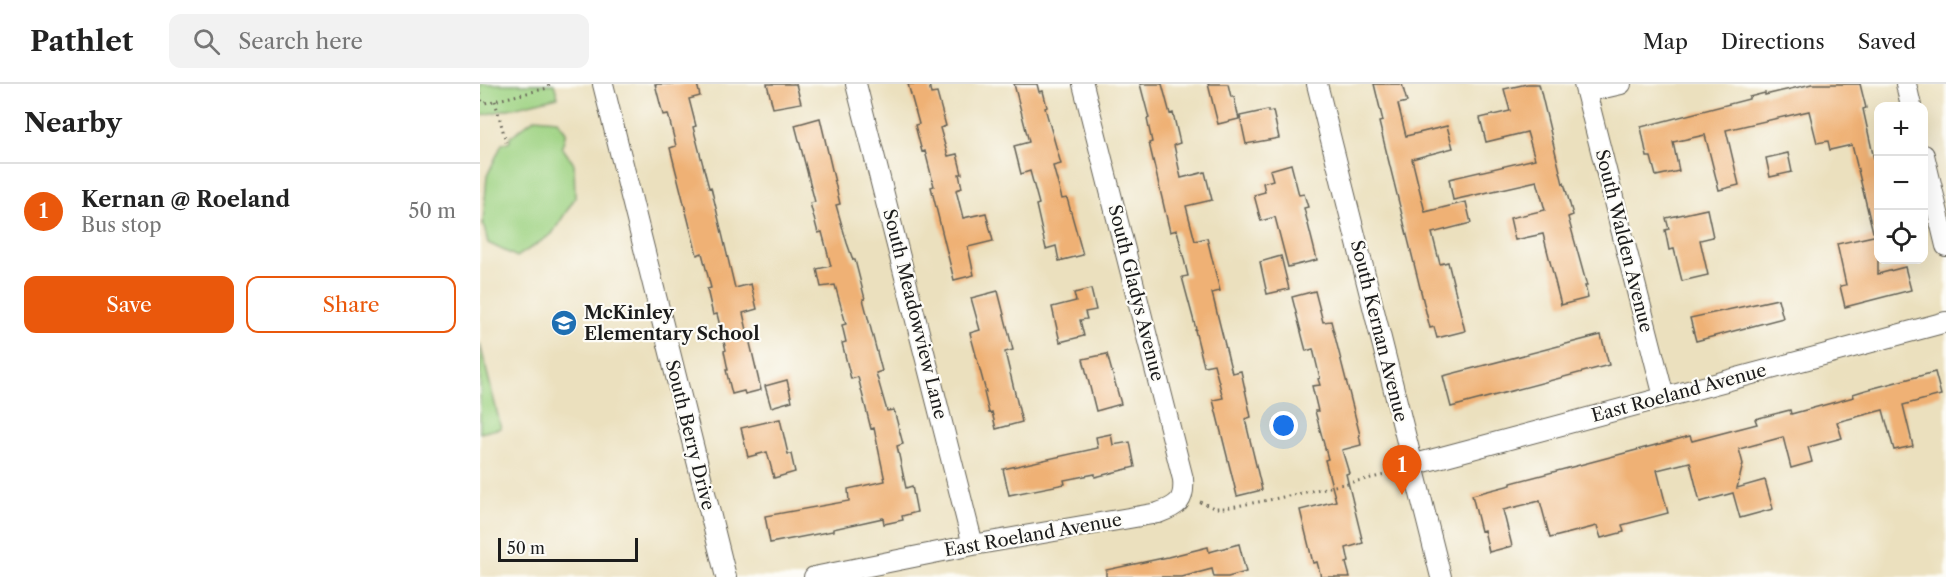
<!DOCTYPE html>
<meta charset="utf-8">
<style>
body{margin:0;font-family:"Libre Caslon Text",serif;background:#f2f2f2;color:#222}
.controls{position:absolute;right:18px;top:18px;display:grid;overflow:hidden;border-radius:12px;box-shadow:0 6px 24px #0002}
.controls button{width:54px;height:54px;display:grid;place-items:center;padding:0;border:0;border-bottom:2px solid #e0e0e0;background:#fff;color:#222;font:30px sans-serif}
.scale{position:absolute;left:18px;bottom:15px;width:140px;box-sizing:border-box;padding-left:6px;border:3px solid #1c1c1c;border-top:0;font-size:16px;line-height:21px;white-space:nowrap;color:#1c1c1c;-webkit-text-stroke:4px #fdfcf7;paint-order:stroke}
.you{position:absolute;left:804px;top:342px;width:21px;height:21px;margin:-15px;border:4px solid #fff;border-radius:50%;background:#1a73e8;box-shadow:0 0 0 9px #1a73e833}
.badge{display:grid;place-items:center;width:39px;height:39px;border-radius:50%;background:#ea580c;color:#fff;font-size:20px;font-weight:700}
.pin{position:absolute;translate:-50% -50px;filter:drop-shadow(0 2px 3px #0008)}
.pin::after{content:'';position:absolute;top:32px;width:21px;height:18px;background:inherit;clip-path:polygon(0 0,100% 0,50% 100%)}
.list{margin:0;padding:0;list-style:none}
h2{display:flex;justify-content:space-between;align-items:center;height:78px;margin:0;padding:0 24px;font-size:26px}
h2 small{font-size:20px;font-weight:400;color:#767676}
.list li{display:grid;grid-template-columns:39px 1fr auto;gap:18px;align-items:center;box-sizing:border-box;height:96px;padding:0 24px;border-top:2px solid #e0e0e0}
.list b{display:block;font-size:22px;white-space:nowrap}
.list p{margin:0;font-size:20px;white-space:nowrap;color:#767676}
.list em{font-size:20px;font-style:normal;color:#767676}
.actions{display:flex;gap:12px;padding:18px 24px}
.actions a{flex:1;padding:14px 0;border:2px solid #ea580c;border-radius:12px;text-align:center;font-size:21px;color:#ea580c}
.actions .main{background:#ea580c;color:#fff}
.icon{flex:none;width:33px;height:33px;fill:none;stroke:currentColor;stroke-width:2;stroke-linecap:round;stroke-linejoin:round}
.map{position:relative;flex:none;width:1466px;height:493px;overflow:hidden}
header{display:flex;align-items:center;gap:36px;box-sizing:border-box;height:84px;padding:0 30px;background:#fff;border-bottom:2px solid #e0e0e0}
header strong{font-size:28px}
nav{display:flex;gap:33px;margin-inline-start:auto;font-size:21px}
.search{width:420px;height:54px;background:#f2f2f2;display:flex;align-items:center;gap:15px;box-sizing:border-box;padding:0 21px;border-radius:12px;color:#767676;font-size:22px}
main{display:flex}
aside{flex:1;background:#fff}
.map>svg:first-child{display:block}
.green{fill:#9fd383;stroke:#5e7850;stroke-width:1.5}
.building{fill:#efb175}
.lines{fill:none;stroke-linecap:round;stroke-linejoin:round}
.minor-casing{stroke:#646155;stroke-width:22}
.path{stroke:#646155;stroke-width:3;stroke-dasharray:1.5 4.5;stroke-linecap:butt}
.minor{stroke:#fff;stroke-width:20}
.labels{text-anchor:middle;stroke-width:4.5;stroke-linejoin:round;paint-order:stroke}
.street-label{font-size:18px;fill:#1c1c1c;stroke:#fdfcf7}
.poi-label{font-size:18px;font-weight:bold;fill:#1c1c1c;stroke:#fdfcf7;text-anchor:start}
</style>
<header>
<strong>Pathlet</strong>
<div class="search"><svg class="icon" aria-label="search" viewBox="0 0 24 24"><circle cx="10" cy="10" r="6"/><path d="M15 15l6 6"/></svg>Search here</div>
<nav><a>Map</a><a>Directions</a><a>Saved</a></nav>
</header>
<main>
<aside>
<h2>Nearby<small></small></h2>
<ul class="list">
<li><span class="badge">1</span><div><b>Kernan @ Roeland</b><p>Bus stop</p></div><em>50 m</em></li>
</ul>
<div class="actions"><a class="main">Save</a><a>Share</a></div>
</aside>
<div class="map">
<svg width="1466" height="493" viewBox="0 0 1466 493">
<rect width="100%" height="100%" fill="#fdfcf7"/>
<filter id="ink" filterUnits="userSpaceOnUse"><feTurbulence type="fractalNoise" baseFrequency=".0167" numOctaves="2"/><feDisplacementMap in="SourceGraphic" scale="12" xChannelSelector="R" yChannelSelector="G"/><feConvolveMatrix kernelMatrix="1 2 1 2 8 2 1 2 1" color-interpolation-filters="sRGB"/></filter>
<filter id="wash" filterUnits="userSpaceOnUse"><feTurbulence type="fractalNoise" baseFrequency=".008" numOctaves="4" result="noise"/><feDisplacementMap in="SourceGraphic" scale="24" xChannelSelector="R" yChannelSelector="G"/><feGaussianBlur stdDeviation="1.35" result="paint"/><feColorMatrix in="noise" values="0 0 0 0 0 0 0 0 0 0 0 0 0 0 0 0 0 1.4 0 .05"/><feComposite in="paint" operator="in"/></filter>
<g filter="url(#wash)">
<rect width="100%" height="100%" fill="#ebe0be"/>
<path class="green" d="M0 0H74L78 13 0 32Z
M55 34 77 36 86 48 82 63 94 80 95 114 72 150 37 173 8 159 3 139 7 92 22 60 30 57V53Z
M0 260 21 344 0 349Z"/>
<g id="blocks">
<path class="building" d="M175 0H217L220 12 209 15 216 42 213 43 229 104 231 103 255 204 271 200 277 225 263 229 281 306 265 310 264 307 252 310 246 286H248L244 267 246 266 237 230 233 231 227 205 231 204 222 169 217 171 190 64 196 62 188 30 183 31Z
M287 0H316L321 19 293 24Z
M428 0H449L451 10 457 9 466 42 460 44 468 72 477 70 482 90H479L482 104 476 106 483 134 506 129 513 157 488 163 494 191 474 196 451 103 454 102 445 67 442 68 435 41 439 40Z
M534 0H557L559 8 563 7 567 23 565 24 581 80 573 82 582 115 587 114 603 171 579 177 576 162 566 165 556 121 559 120 550 87 541 90 534 62 549 58Z
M660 0H682L690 30 693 29 700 59 694 61 701 94 725 88 732 116 706 122 715 157 727 154 740 207 732 209 752 289 761 287 771 333 765 335 782 406 757 412 733 316 743 314 734 280 724 282 715 246 716 245 702 193 708 192 697 146 690 148 669 59 672 58 667 35 669 34Z
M728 0H748L751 13H754L759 35 738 40Z
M894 0H922L927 18 918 20 926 52 967 42 973 64 932 75 945 128 986 118 991 139 952 149 960 180 968 178 985 247 957 254 954 243 950 244 899 38 903 37Z
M1047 0H1059L1083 100 1084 99 1093 131 1088 133 1107 202H1105L1108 214 1081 221 1063 150 1035 156 1030 134 1065 126 1057 97 973 116 969 95 1055 75 1047 48 1006 58 1000 34 1030 27 1024 5Z
M1332 0H1380L1386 24 1383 25 1394 75 1398 74V148H1393L1372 61 1350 66 1348 57 1337 59 1329 27 1246 46 1259 101 1239 106 1225 51 1193 58 1199 87 1176 92 1171 73H1167L1161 43 1269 15V13L1285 9V11Z
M788 26V28L793 27 799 54 766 60 760 32Z
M340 34 360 120 356 121 367 159 373 176H375L385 215H383L402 287 396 289 407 327 414 326 423 360 417 362 426 404 432 402 437 428 422 432 423 436 404 440 403 434 353 445V447L290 459 285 432 369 417 368 405 405 397 394 344 391 345 378 293 371 295 362 259 366 258 362 241 366 240 355 201 341 203 337 185 351 182 342 148 338 149 330 119 335 118 315 41Z
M1308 69 1312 88 1290 93 1286 74Z
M811 80 819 111 824 110 828 123 824 124 837 176 808 183 795 133 781 137 774 111 785 108 783 99 793 96 790 86Z
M1227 125 1233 153 1220 156 1228 191 1202 197 1194 165 1189 166 1185 146 1189 145 1186 134Z
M1398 151V190L1425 183 1431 206 1365 223 1360 202 1366 201 1357 160Z
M801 172 809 205 787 210 780 178Z
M611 205 616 226 605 228 607 235 600 236 604 252 580 258 572 223 596 217 594 209Z
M518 207 533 266 525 268 542 338 516 345 512 328 509 329 504 308H506L490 249 500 246 491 214Z
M835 207 843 238 851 237 880 351H879L881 361 862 366 869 389 866 390 883 459 866 464 869 478 866 479 870 493H841L837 478 833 479 820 426 856 417 845 376 848 375 835 327H838L832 302 840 301 838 295 840 294 833 265 826 267 812 213Z
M1298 215 1303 234 1216 257 1210 234Z
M1121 251 1129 281 971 323 963 292Z
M627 270 641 320 616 327 603 275Z
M1455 288 1461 311 1423 321 1433 362 1414 366 1403 326 1357 338 1362 354 1328 363 1332 378 1311 384 1303 353 1259 365 1263 380 1257 404 1285 396 1293 425 1260 434 1253 409 1220 418 1210 378 1177 386 1188 429 1142 441 1144 448 1121 454 1117 442 1070 454 1060 417 1023 426 1032 462 1009 468 1004 446 1001 447 992 411 1031 401V399L1210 352 1212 357 1277 340 1275 335 1310 326 1311 330 1374 313 1373 310 1386 306Z
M307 296 312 317 291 323 285 302Z
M300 335 308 370H311L315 388 294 394 287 368 268 373 261 344Z
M631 350 633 361 650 358 655 383 615 393V390L584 396 585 400 529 411 523 385 618 364 616 353Z
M759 460 766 488 748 493H734L732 485 702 493H626V486L688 473 728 463 729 468Z"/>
</g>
</g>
<g filter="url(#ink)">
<use href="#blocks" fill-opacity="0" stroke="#646155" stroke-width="1.5"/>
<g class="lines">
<g class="minor-casing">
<path id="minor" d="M123 0 246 493
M376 0 493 461
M837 0 961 493
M1104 0 1184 313
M1426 0 1431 22
M1106 8 1141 0
M1444 71 1466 162
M932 381 1466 238
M334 493 493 461 678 429C698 422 705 417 703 395L603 0"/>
</g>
<path class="path" d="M0 10 2 18 5 19 68 4 69 0
M15 17 26 58
M720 418 734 424H745L789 416 910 390"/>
<use href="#minor" class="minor"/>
</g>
</g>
<defs>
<g id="school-disc" transform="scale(1.35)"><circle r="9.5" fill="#1f6fb2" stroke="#fdfcf7"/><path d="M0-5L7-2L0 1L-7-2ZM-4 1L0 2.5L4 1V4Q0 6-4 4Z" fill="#fff"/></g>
</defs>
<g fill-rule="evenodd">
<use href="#school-disc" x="84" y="239"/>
</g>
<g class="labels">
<g class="street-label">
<text transform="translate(1144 157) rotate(76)" y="6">South Walden Avenue</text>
<text transform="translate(656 209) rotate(76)" y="6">South Gladys Avenue</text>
<text transform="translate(435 230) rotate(76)" y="6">South Meadowview Lane</text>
<text transform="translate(899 247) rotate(76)" y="6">South Kernan Avenue</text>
<text transform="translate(1199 309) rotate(-15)" y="6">East Roeland Avenue</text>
<text transform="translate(210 351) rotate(76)" y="6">South Berry Drive</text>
<text transform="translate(553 451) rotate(-10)" y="6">East Roeland Avenue</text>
</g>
<g class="poi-label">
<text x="104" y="235">McKinley<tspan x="104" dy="21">Elementary School</tspan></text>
</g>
</g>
</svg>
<div class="controls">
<button>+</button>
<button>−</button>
<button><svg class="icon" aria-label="locate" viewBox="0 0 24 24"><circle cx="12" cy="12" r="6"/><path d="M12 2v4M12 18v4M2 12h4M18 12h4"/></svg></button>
</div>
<div class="scale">50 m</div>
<div class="you"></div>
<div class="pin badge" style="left:922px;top:411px">1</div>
</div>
</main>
